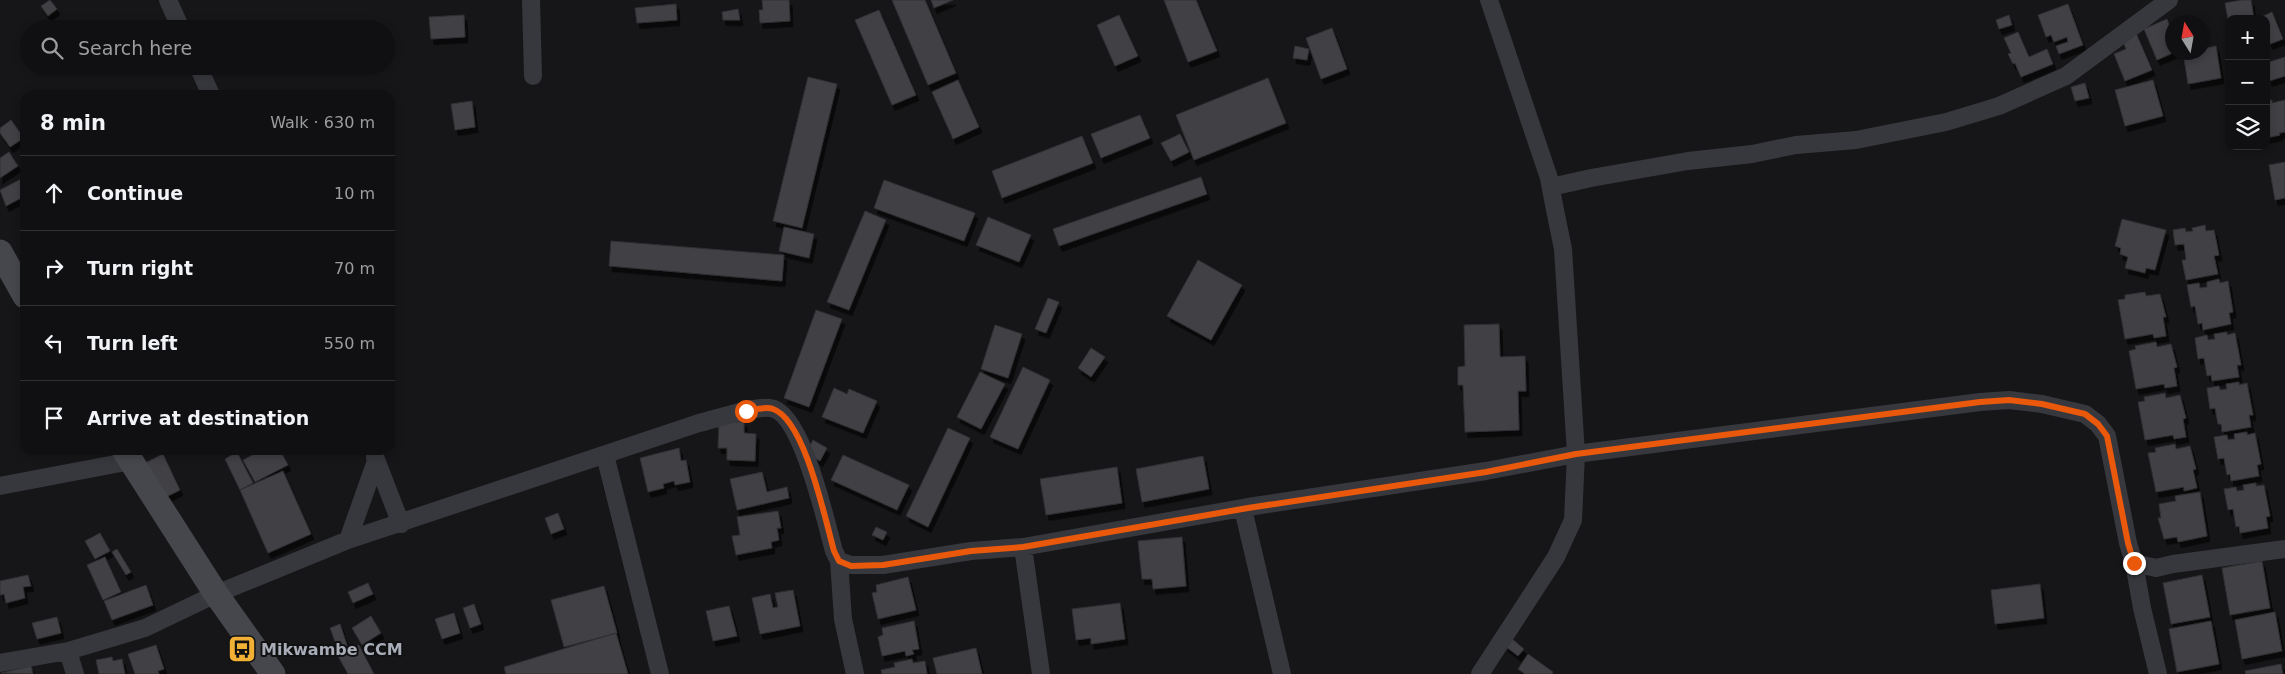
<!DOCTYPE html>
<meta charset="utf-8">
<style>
body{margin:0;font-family:"DejaVu Sans",sans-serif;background:#1e1e20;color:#f1f3f6}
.controls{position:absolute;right:15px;top:15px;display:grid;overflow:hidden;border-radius:10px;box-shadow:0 2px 8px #0003}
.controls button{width:45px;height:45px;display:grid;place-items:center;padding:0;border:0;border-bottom:1px solid #303032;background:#101012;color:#f1f3f6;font:25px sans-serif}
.compass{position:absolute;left:2165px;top:15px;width:45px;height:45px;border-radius:50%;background:#101012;box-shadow:0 2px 8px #0003;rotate:349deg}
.stop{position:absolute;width:15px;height:15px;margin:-11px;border:4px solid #ea580c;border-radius:50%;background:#fff}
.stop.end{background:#ea580c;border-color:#fff;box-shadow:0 1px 5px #0008}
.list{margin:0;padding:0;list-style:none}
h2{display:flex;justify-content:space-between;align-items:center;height:65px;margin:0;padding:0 20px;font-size:21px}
h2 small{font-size:16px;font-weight:400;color:#9c9d9f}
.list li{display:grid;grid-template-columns:32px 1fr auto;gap:15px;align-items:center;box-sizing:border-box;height:75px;padding:0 20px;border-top:1px solid #303032}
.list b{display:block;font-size:19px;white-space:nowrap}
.list em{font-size:16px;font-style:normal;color:#9c9d9f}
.icon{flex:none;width:28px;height:28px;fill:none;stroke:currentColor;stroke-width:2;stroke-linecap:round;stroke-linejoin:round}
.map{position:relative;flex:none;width:2285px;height:674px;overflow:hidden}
.search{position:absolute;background:#101012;box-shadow:0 2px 8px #0003;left:20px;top:20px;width:375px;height:55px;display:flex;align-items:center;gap:12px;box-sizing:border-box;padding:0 18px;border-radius:28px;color:#9c9d9f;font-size:19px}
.panel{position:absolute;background:#101012;box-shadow:0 2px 8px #0003;left:20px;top:90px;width:375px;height:365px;border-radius:15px}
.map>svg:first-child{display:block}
.building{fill:#404145;stroke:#303034;filter:url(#shadow)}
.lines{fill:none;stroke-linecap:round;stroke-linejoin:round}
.street{stroke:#37383d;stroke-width:18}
.secondary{stroke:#45474d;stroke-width:25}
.route{stroke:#ea580c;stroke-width:6}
.labels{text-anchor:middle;stroke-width:4;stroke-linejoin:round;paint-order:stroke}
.poi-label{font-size:16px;font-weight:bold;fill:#a8adb8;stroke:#111113;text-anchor:start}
</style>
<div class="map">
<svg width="2285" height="674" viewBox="0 0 2285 674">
<defs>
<filter id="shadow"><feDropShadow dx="3" dy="5.5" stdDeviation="0" flood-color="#0009"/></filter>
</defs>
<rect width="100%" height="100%" fill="#161618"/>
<path class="building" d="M50 0 57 9 48 16 41 6Z
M762 0H789L790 21 760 23 759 10H763Z
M892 0H925L956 73 928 85Z
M931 0H953L934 8Z
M1164 0H1196L1217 51 1188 62Z
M2242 0H2251L2254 19H2229V25L2225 3Z
M676 4 677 20 637 23 635 8Z
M2068 4 2083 45 2059 54 2056 46 2068 42 2067 37 2054 42 2051 35 2046 37 2038 15Z
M738 9 740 20H723L722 12Z
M879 10 916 95 892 105 855 20Z
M2272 12 2283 39 2270 44 2266 35V19L2259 18Z
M464 15 465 37 431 39 429 17Z
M1119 15 1138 56 1115 66 1097 25Z
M2009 15 2012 25 1999 29 1996 20Z
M2167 19 2172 33V52H2175L2157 60 2144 29Z
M1332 28 1347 69 1321 79 1306 38Z
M2018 32 2029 57 2047 49 2053 64 2021 77 2015 63 2013 64 2008 54 2011 53 2004 38Z
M2136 33 2152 70 2125 81 2114 54 2126 49 2122 39Z
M1295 46 1309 49 1307 60 1293 58Z
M2216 46 2221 78 2188 84 2183 52H2202V49Z
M2285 57V76L2269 81 2266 63Z
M808 77 837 84 802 228 773 221Z
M1268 78 1286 123 1194 160 1176 115Z
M958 80 979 127 953 139 932 92Z
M2153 80 2163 116 2125 126 2115 90Z
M2085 83 2089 98 2075 101 2071 87Z
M2272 100V103L2285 100V132L2279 133 2280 135 2266 138V101Z
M472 101 475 127 455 130 451 104Z
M1140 115 1150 138 1101 158 1091 134Z
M11 120 24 138 10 147 0 133V128Z
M1180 134 1189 152 1171 161 1161 143Z
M1082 136 1093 163 1002 198 992 171Z
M9 152 18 166 0 178V158Z
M2285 162V198L2275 200 2269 165Z
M25 177V196L6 206 0 190Z
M1201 177 1207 194 1059 246 1053 229Z
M884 180 975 213 964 241 874 208Z
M865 211 886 220 849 310 827 302Z
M988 217 1031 235 1019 262 976 245Z
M2122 219 2166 230 2155 270 2146 268 2145 273 2125 268 2128 257 2120 254 2121 248 2115 246Z
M2205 225 2206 231 2214 230 2219 255 2214 256 2218 274 2186 280 2182 260H2186L2184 244 2175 245 2173 230 2185 228 2186 232 2193 231 2192 228Z
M784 227 814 234 809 258 779 251Z
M611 241 784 255 782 281 609 266Z
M1198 260 1242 285 1211 340 1167 316Z
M2219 279 2220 283 2228 281 2233 312 2229 313 2231 324 2203 330 2202 323 2198 324 2195 306 2191 307 2187 285 2199 283 2200 288 2207 287V282Z
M2145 292 2146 296 2160 294 2166 317H2163L2166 336 2154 338 2153 334 2125 339 2118 300 2125 299V295Z
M1048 298 1059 302 1046 333 1035 329Z
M816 310 842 319 809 407 784 398Z
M1499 324 1500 357 1525 356 1526 391H1518L1519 430 1465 432 1463 385H1458V367L1465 366 1464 325Z
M995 325 1022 334 1008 378 981 369Z
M2227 332V335L2235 333 2241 365H2237L2239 377 2212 381 2211 375 2207 376 2204 358 2198 359 2195 338 2207 335 2208 340 2215 339 2214 334Z
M2156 342 2157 347 2171 344 2177 367 2174 368 2177 386 2165 388 2164 384 2136 389 2129 351 2136 349 2135 346Z
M1091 348 1105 357 1091 377 1078 368Z
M1023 367 1050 380 1018 449 990 437Z
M980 372 1005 384 981 429 957 417Z
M2239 382V385L2247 383 2253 415H2249L2251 427 2222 432 2221 424H2218L2215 408 2210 409 2207 388 2219 386 2220 390 2227 389 2226 384Z
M834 388 847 394 849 389 877 401 863 433 822 417Z
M2165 393 2166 398 2180 395 2186 418 2183 419 2186 437 2174 439 2173 435 2145 440 2138 402 2145 401 2144 397Z
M719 422H744V433L756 434 755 461 727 460V448H718Z
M948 428 970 438 928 527 906 516Z
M2247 432V435L2255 433 2261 464 2257 465 2259 476 2231 481 2230 474 2227 475 2224 458 2218 459 2214 437 2227 435 2228 440 2235 439 2234 434Z
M813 440 827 448 820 461 806 453Z
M2175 444 2176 449 2190 446 2196 469 2193 470 2197 488 2184 491V487L2156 492 2148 453 2156 452 2155 448Z
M679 448 681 461 686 460 690 482 675 485 674 481 663 484 664 488 648 492 640 458Z
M262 450H280L288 465 255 482 243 460Z
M237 452 253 483 240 490 225 459Z
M163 454 180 490 160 500 143 464Z
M843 455 909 485 897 510 831 480Z
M1203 456 1209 489 1142 502 1136 469Z
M1117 467 1122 503 1046 515 1040 479Z
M283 471 311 534 268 553 240 490Z
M762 472 767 492 787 487 789 498 737 510 730 479Z
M2256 483V486L2264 485 2270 516 2266 517 2268 528 2240 533 2239 526 2236 527 2233 509 2228 510 2224 489 2236 487 2237 491 2244 490 2243 485Z
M2200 492 2207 536 2178 542 2177 537 2164 539 2158 518H2161L2159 504 2176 501 2175 496Z
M778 511 781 528H777L779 540 771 542 772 548 736 555 732 536 740 535 737 517Z
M558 513 564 529 551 534 545 518Z
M876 527 887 532 883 540 872 535Z
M100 533 110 551 95 559 85 541Z
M1182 537 1186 586 1153 589 1152 579H1142L1138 541Z
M117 549 131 572 126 575 112 552Z
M105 557 121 592 103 600 87 565Z
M2262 561 2270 608 2230 615 2222 568Z
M28 575 31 586 23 587 25 598 6 603 4 594 0 595V581Z
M2202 575 2210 617 2171 624 2163 583Z
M908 577 916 610 878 619 872 593 877 592 876 585Z
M368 583 373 594 353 603 348 592Z
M2040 584 2044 618 1995 624 1991 590Z
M146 585 153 605 112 620 104 601Z
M604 586 617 633 564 647 551 600Z
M793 590 800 626 760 634 752 598 770 594 773 608 778 607 775 593Z
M1120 603 1125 639 1091 644V638L1076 640 1072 609Z
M474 604 481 624 470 628 463 608Z
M729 606 737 636 713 641 706 611Z
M2275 612 2282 651 2242 659 2235 620Z
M454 613 460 633 442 639 435 619Z
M371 616 381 633 362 645 352 628Z
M57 617 61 633 37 639 32 623Z
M914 621 919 649 912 650 914 654 906 656 905 651 882 656 878 637 883 635 882 628Z
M2211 621 2219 664 2177 672 2169 629Z
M340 624 348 648 339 652 330 628Z
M616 633 628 674H506L504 667Z
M1511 638 1524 649 1518 656 1505 646Z
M156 645 164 669 158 671 159 674H135L128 654Z
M359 645 374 674H348L338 656Z
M976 648 982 674H937L933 658Z
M1528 654 1553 672 1552 674H1525L1518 669Z
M112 657 113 661 122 659 125 674H99L96 660Z
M912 659 913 663 925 661 927 674H882L881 670 895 667 894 663Z
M2281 664 2283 674H2246L2245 671Z
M31 666 33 674 1 673Z"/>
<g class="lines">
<path class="street" d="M168 0 181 29
M531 0 533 76
M198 66 211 95
M1551 187 1591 178 1688 161 1752 154 1796 145 1856 140 1946 122 1999 106 2066 76 2169 0
M605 455 660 674
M375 457 401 524
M0 486 131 461
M1243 509 1282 674
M348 540 376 461
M1023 547 1041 674
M839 561 843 619 855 674
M2134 563 2142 608 2158 674
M68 651 75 674
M0 663 68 651 145 628 216 594 348 540 699 423C716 419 754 406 770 408 802 411 826 523 834 551L839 561 851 565H883L971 551 1023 547 1248 507 1486 471 1576 454 1980 402 2009 400 2042 404 2085 414 2098 424 2107 436 2128 543 2134 563 2156 568 2173 564 2285 549
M1480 674 1556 557 1573 520 1576 454 1563 249 1555 210 1549 178 1489 0"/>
<path class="secondary" d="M0 252 25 296
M124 450 216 594 273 674"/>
</g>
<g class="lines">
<path class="route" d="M746 411C754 410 766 406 773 409 805 420 825 519 834 551L839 561 851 566 883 565 971 551 1023 547 1248 508 1486 472 1576 454 1980 402 2009 400 2042 404 2085 414 2098 424 2107 436 2128 543 2134 563"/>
</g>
<defs>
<g id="bus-square" transform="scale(1.4375)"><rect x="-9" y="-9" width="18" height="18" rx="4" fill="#f2b134" stroke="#111113"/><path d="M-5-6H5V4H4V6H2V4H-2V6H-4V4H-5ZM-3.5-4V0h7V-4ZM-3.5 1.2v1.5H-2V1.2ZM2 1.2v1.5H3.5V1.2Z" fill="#111"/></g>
</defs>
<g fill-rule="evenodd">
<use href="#bus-square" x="242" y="649"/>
</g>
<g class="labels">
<g class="poi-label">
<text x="261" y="655">Mikwambe CCM</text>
</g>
</g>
</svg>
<div class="controls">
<button>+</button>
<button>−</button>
<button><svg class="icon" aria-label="layers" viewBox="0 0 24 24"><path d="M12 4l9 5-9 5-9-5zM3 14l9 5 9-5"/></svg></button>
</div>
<svg class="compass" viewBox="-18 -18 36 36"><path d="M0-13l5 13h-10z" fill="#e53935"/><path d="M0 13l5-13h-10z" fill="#9c9d9f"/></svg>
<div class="stop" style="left:746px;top:411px"></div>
<div class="stop end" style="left:2134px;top:563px"></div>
<div class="search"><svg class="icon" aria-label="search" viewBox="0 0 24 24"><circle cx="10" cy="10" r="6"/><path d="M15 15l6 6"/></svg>Search here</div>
<section class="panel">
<h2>8 min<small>Walk · 630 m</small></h2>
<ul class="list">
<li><svg class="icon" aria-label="ahead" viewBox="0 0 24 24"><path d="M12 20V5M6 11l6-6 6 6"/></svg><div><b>Continue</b></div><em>10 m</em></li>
<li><svg class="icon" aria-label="right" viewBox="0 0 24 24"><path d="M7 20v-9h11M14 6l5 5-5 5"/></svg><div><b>Turn right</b></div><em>70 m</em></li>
<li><svg class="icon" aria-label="left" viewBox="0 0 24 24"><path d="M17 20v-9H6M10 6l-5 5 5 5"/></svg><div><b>Turn left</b></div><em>550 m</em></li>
<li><svg class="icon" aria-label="arrive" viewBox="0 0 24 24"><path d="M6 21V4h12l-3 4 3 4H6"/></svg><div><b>Arrive at destination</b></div></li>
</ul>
</section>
</div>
